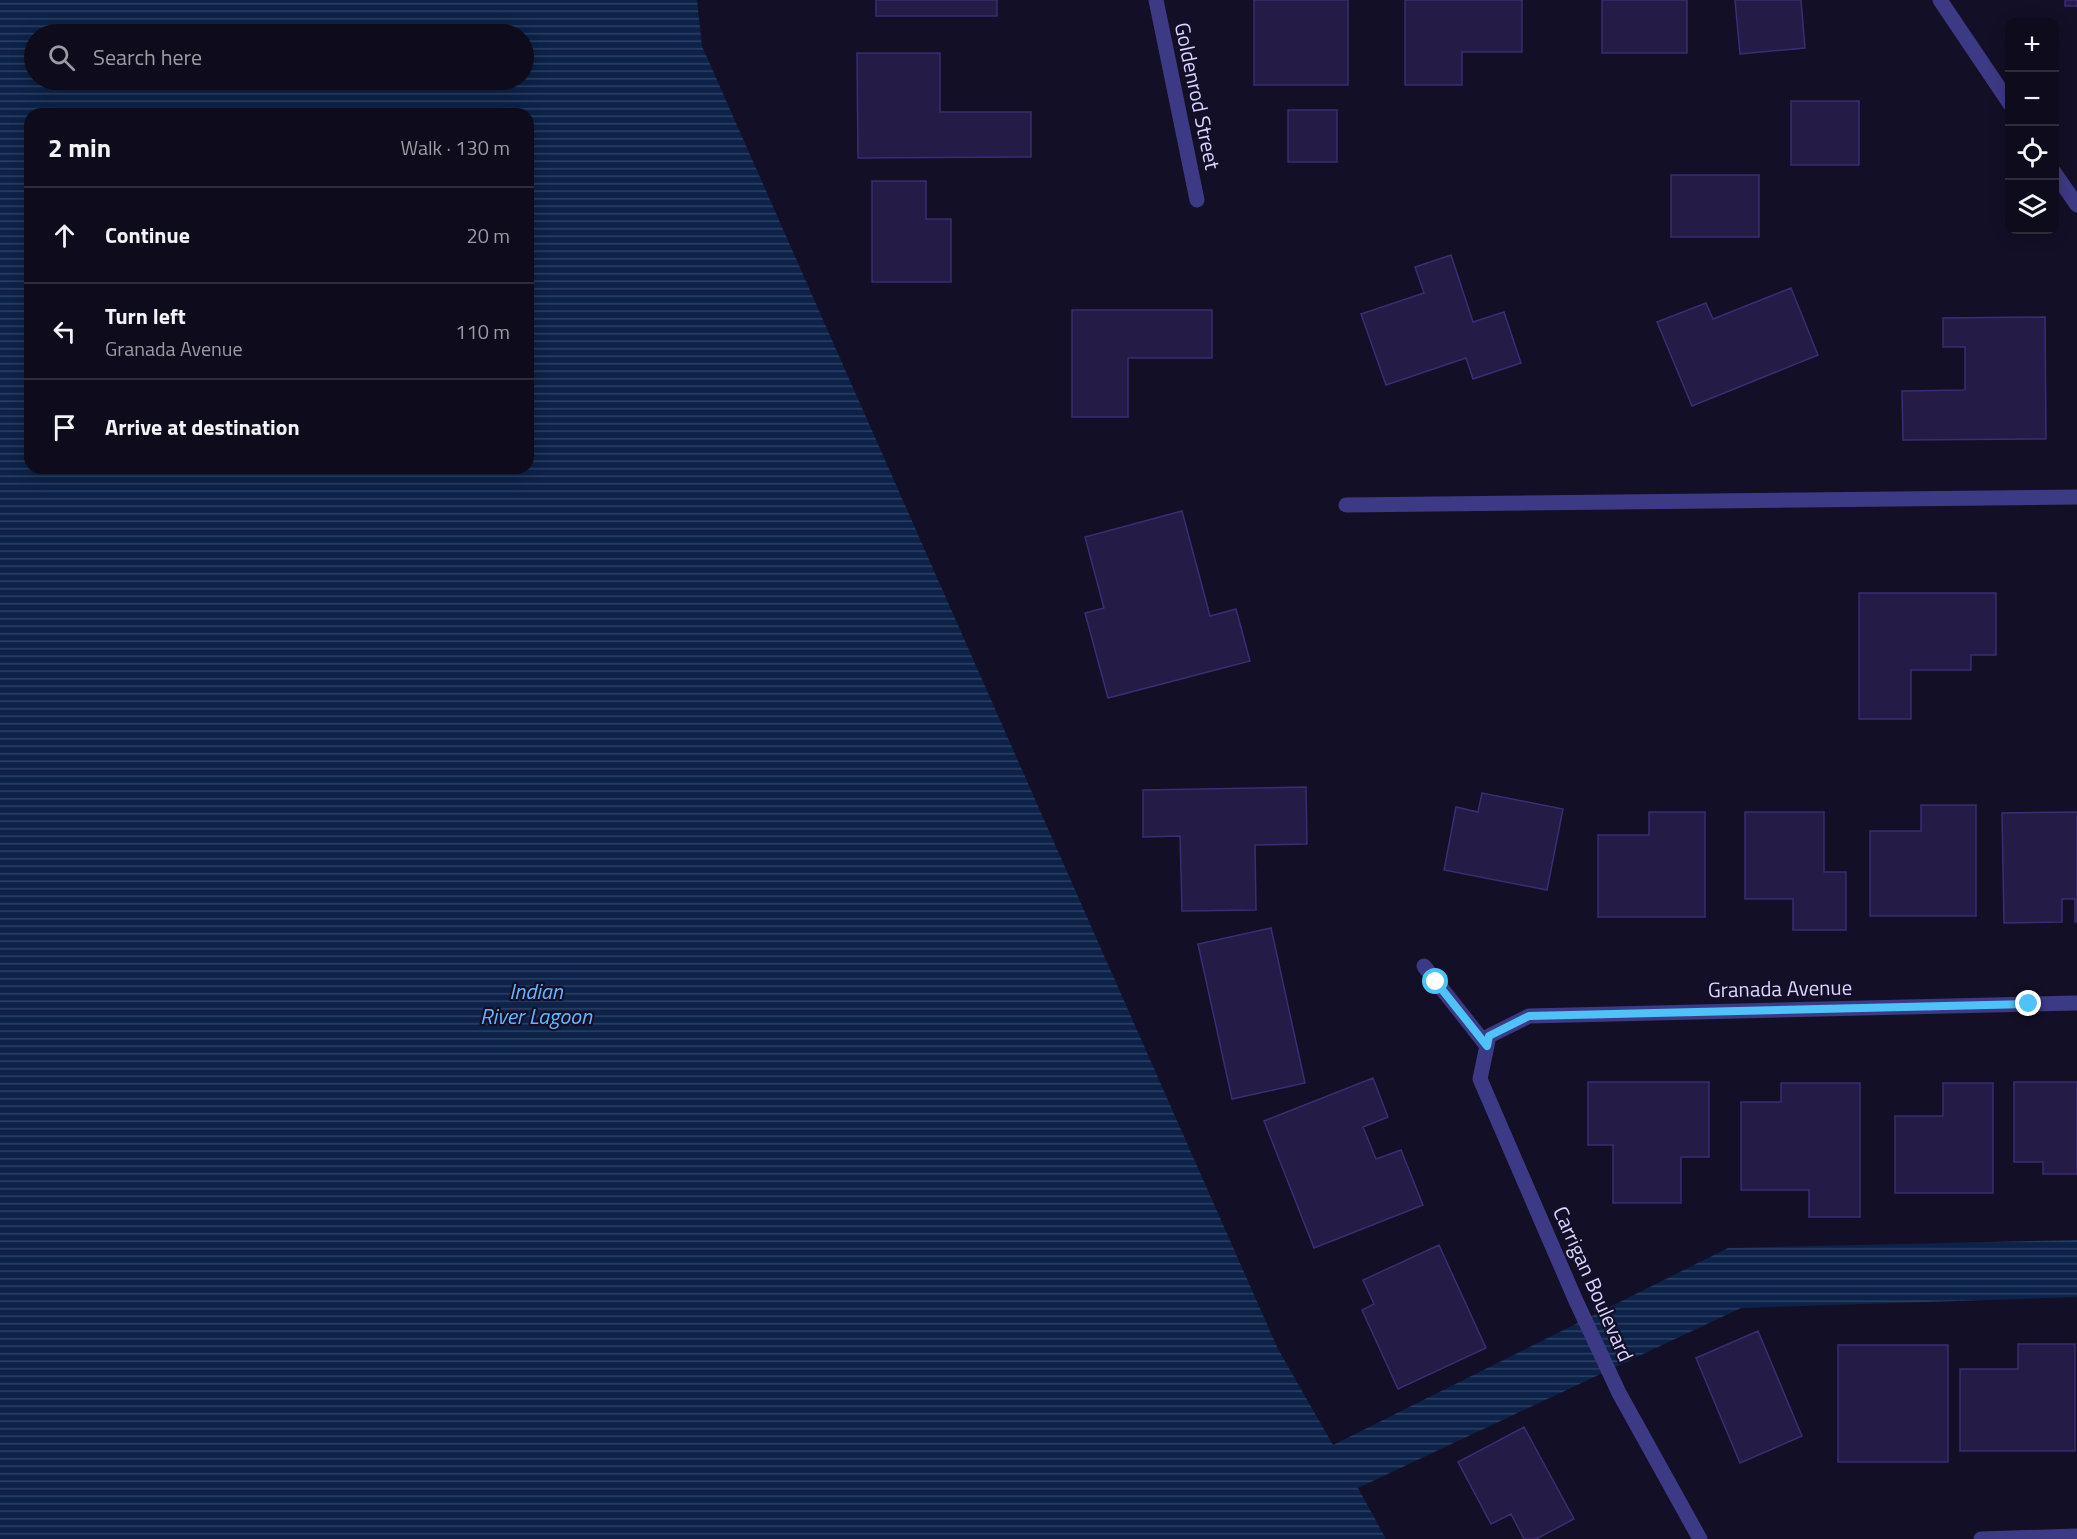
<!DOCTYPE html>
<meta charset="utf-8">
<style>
body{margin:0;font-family:"Titillium Web",sans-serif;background:#1c1929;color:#f1f3f6}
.controls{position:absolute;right:18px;top:18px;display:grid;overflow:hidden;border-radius:12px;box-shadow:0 3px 15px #0003}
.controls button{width:54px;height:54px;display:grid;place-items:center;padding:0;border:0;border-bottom:2px solid #2e2b3b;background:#0e0b1c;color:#f1f3f6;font:30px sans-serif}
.stop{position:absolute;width:18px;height:18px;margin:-14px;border:4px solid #4fc3f7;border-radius:50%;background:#fff}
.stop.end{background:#4fc3f7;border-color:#fff;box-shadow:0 2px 6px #0008}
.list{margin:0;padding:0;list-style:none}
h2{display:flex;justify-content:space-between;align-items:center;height:78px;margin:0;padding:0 24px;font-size:26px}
h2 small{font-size:20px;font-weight:400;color:#9b9ba3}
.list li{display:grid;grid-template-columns:39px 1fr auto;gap:18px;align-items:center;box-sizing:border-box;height:96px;padding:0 24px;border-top:2px solid #2e2b3b}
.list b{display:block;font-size:22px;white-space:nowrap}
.list p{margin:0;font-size:20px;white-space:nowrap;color:#9b9ba3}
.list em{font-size:20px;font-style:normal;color:#9b9ba3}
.icon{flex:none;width:33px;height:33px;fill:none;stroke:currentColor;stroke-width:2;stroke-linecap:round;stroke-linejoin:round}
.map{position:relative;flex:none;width:2077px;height:1539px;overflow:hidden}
.search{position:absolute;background:#0e0b1c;box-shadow:0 3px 15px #0003;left:24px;top:24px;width:510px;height:66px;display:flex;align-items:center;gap:15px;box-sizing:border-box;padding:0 21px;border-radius:33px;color:#9b9ba3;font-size:22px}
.panel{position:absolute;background:#0e0b1c;box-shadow:0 3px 15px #0003;left:24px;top:108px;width:510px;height:366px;border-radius:18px}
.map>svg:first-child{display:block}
.water{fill:url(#water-rules);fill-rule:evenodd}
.building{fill:#241b47;stroke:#3b2d73;stroke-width:1.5}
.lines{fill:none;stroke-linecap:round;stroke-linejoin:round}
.minor{stroke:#3d3a85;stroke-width:15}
.tertiary{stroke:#3d3a85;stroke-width:15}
.route{stroke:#4fc3f7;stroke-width:8}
.labels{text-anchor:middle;stroke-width:4.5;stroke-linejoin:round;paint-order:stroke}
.street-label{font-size:21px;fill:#d9d4ff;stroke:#130f26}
.water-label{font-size:22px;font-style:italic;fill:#62b6ff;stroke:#130f26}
</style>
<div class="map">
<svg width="2077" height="1539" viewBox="0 0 2077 1539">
<defs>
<pattern id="water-rules" width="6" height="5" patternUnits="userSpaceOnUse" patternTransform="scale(1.5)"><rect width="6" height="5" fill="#0c2248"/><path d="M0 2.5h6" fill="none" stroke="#2f4163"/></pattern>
</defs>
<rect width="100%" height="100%" fill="#130f26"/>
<path class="water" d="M0 0H697L702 46 1278 1349 1333 1445 1728 1248 2077 1240V1297L1741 1308 1358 1488 1386 1539H0ZM34 34H524V80H34ZM30 114H528V468H30Z"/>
<path class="building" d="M876 0H997V16H876Z
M1254 0H1348V85H1254Z
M1405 0H1522V52H1462V85H1405Z
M1602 0H1687V53H1602Z
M1735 0H1801L1805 48 1740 54Z
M2065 0H2077V6H2065Z
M857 53H940V112H1031V157L858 158Z
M1791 101H1859V165H1791Z
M1288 110H1337V162H1288Z
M1671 175H1759V237H1671Z
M872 181H926V219H951V282H872Z
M1451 255 1473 322 1504 312 1521 363 1473 379 1466 358 1386 385 1361 314 1424 293 1415 267Z
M1791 288 1818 355 1692 406 1657 322 1706 303 1713 319Z
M1072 310H1212V358H1128V417H1072Z
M2045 317 2046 439 1903 440 1902 391 1965 390V347H1943V318Z
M1182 511 1210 616 1236 609 1250 661 1108 698 1085 613 1104 608 1085 537Z
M1859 593H1996V655H1971V670H1911V719H1859Z
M1306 787 1307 844 1255 845 1256 910 1182 911 1180 836 1143 837V790Z
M1482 793 1563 809 1547 890 1444 870 1456 807 1478 812Z
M1921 805H1976V916H1870V831H1921Z
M1649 812H1705V917H1598V835H1649Z
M1745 812H1824V872H1846V930H1793V899H1745Z
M2077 812V922H2075V899H2062V922L2004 923 2002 813Z
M1271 928 1305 1083 1232 1099 1198 944Z
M1373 1078 1388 1117 1363 1127 1376 1159 1401 1150 1423 1205 1314 1248 1264 1121Z
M1588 1082H1709V1157H1681V1203H1613V1145H1588Z
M2014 1082H2077V1174H2043V1162H2014Z
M1781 1083H1860V1217H1809V1190H1741V1102H1781Z
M1943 1083H1993V1193H1895V1116H1943Z
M1439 1245 1486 1348 1398 1389 1362 1310 1374 1304 1363 1280Z
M1758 1331 1802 1436 1740 1463 1696 1358Z
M2018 1344H2075V1451H1960V1369H2018Z
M1838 1345H1948V1462H1838Z
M1524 1427 1574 1519 1536 1539H1524L1511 1514 1491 1524 1458 1462Z"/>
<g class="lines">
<path class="minor" d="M1156 0 1197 200
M1346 505 2077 497
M1424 966 1487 1046
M1700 1539 1619 1393 1576 1301 1480 1079 1489 1036 1529 1016 2077 1003
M1981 1539 2077 1536"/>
<path class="tertiary" d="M1940 0 2010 104
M2054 172 2077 205"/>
</g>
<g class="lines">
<path class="route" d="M1436 982 1487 1046 1489 1036 1529 1016 2029 1004"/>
</g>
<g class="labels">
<g class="street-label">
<text transform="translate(1197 96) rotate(78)" y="7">Goldenrod Street</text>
<text transform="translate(1780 989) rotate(-1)" y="7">Granada Avenue</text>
<text transform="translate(1593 1284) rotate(66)" y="7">Carrigan Boulevard</text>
</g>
<g class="water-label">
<text x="536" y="999">Indian<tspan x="536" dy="25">River Lagoon</tspan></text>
</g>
</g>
</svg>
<div class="controls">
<button>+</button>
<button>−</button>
<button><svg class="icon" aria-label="locate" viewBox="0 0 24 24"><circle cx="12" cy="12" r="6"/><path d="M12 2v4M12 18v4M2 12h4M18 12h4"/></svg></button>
<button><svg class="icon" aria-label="layers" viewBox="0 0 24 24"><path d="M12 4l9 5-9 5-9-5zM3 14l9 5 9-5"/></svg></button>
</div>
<div class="stop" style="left:1436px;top:982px"></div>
<div class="stop end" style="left:2029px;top:1004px"></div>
<div class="search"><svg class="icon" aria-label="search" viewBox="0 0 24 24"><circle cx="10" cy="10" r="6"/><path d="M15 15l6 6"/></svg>Search here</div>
<section class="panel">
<h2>2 min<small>Walk · 130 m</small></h2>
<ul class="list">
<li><svg class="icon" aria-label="ahead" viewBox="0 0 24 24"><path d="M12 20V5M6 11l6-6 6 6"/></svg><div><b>Continue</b></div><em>20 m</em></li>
<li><svg class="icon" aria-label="left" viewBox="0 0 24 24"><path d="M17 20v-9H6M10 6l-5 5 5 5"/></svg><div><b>Turn left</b><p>Granada Avenue</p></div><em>110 m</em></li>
<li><svg class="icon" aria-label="arrive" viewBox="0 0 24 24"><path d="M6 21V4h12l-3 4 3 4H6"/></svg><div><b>Arrive at destination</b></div></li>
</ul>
</section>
</div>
